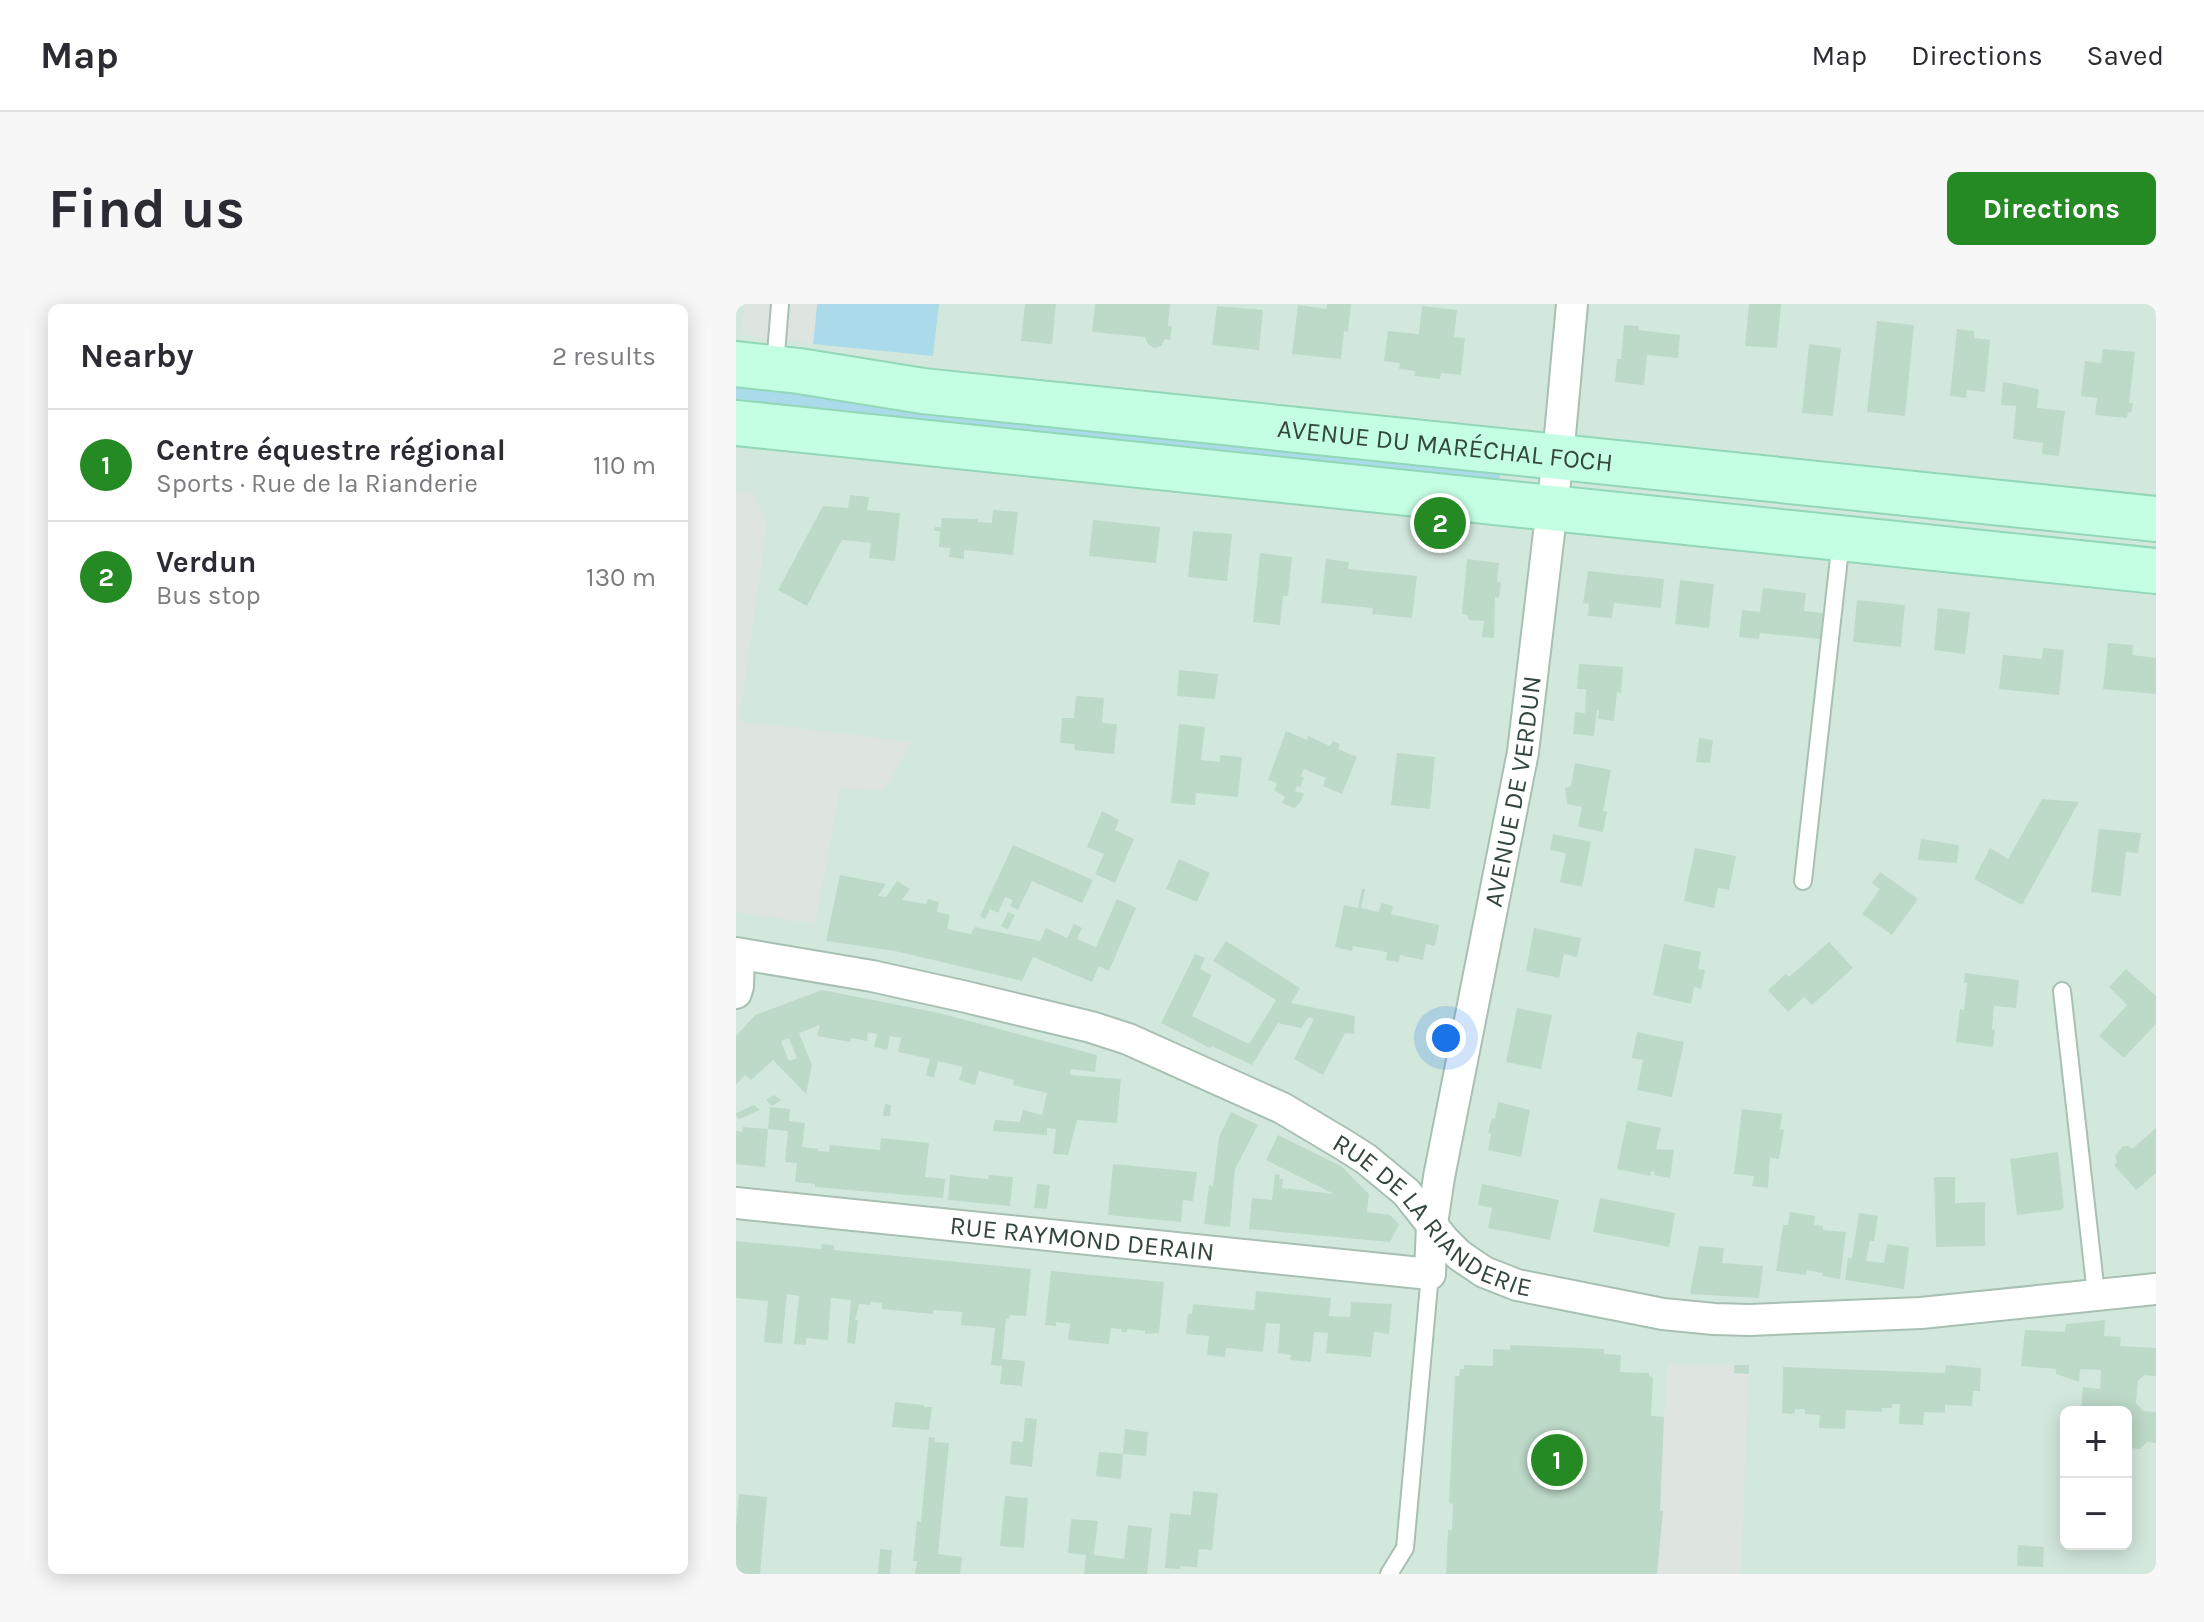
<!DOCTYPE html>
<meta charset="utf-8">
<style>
body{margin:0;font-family:Karla,sans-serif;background:#f7f7f7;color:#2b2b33}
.controls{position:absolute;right:24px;bottom:24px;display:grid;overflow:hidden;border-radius:12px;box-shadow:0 4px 20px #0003}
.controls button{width:72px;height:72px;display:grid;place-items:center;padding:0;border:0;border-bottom:2px solid #e1e1e2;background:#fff;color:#2b2b33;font:40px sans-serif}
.you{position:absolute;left:710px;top:734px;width:28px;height:28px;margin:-20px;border:6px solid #fff;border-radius:50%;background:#1a73e8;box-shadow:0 0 0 12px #1a73e833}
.badge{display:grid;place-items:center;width:52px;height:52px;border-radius:50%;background:#268a24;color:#fff;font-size:26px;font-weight:700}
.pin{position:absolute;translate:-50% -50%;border:4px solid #fff;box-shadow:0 2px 8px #0006}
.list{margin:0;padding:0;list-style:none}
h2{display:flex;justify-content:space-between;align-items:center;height:104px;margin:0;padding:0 32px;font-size:34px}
h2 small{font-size:26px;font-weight:400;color:#7c7c81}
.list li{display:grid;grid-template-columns:52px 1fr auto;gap:24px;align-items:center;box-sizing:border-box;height:112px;padding:0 32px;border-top:2px solid #e1e1e2}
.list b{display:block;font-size:30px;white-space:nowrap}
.list p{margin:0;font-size:26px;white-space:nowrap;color:#7c7c81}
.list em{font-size:26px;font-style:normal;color:#7c7c81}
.map{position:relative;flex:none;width:1420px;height:1270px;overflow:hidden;border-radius:12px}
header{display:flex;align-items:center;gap:48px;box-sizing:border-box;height:112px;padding:0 40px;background:#fff;border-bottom:2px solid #e1e1e2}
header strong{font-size:38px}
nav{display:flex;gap:44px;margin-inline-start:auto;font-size:28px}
.intro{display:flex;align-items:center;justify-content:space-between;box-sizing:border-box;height:192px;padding:0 48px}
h1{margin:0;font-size:56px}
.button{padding:20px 36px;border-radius:12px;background:#268a24;color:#fff;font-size:28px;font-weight:700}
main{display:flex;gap:48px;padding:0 48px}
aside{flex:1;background:#fff;border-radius:12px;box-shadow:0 4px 20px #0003}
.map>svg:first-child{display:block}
.residential{fill:#d3e8dd;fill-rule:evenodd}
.green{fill:#abdbeb}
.parking{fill:#dee4e0}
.building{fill:#bdd9c8;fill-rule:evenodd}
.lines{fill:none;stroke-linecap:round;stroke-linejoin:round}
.service-casing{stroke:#a7c0b2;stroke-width:20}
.minor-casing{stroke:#a7c0b2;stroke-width:34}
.secondary-casing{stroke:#92d7b6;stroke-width:48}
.service{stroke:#fff;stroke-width:16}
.minor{stroke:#fff;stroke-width:30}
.secondary{stroke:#c4ffe4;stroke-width:44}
.labels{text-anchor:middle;stroke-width:8;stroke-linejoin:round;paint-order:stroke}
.street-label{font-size:26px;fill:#34473c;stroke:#fff}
</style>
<header>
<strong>Map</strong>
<nav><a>Map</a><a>Directions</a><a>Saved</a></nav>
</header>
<div class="intro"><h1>Find us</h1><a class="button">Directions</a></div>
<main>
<aside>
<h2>Nearby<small>2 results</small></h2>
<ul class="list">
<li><span class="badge">1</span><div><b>Centre équestre régional</b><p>Sports · Rue de la Rianderie</p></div><em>110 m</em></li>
<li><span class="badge">2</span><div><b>Verdun</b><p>Bus stop</p></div><em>130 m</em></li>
</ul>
</aside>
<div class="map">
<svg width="1420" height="1270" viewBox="0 0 1420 1270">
<rect width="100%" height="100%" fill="#e5f4ec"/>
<path class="residential" d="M0 0H1420V1270H0ZM1330 1108H1390V1240H1330Z"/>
<path class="green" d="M81 0H203L197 52 77 40Z
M0 76 766 156 761 192 0 108Z"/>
<path class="parking" d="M8 0H81L77 40 4 31Z
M0 187 17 188 31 221 3 417 176 438 147 487 104 485 79 620 0 608Z
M931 1060 1013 1061 1005 1270H921Z"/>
<path class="building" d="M289 0H320L316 40 285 37Z
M359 0H434L432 22H436L434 36 429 35 425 42 418 44 412 40 409 33 356 28Z
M591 0H615L612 28 608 27 605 55 556 50 562 1 591 5Z
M1013 0H1045L1041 44 1009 42Z
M481 2 527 6 523 46 476 41Z
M686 2 721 6 718 33 729 34 725 71 705 69 704 75 678 72 679 67 663 65 664 59 648 57 652 27 683 30Z
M1141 17 1178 21 1169 112 1131 108Z
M888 21 903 22V26L944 31 942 54 911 51 908 81 879 78 881 55H885Z
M1221 25 1238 27V34L1254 36 1249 88 1231 86 1230 94 1214 92Z
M1073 40 1105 44 1097 112 1066 109Z
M1367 45 1399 48 1393 99H1397L1395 109 1392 108 1391 114 1359 111 1361 94 1345 92 1349 57 1365 59Z
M1267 78 1303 85 1301 104 1329 107 1323 152 1306 150 1307 139 1277 135 1280 102 1265 101Z
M114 191 133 193 131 206 164 209 159 257 133 254 135 239 106 236 71 302 42 286 87 202 112 204Z
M257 206 282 208 277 251 228 246V255L213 253 214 244 203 243 204 227H198L199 223H205L206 214 242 215V218L256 219Z
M357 216 424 223 420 259 353 252Z
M457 227 496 230 491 277 452 273Z
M524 249 556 253 552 292H547L544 321 517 318Z
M590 255 613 258 612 265 681 272 676 314 636 310 637 304 585 299Z
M731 255 763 259 761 278H765L763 294 759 293 758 334 746 333 748 317 733 316 731 311 726 310Z
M852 267 928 275 925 304 878 299 876 314 852 312 853 300 847 299Z
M944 276 978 280 973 324 939 320Z
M1027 284 1070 289 1068 307 1087 309 1084 335 1024 329 1023 335 1003 333 1006 306 1024 308Z
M1121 296 1169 301 1165 343 1117 338Z
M1202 304 1234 308 1229 350 1198 346Z
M1372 339 1397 341 1396 351 1420 354V390L1367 385Z
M1307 344 1328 346 1323 391 1263 385 1267 351 1306 355Z
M843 360 887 363 885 389 881 388 878 417 862 415 863 406H861L858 432 837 430 839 408 849 409 850 385H841Z
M443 366 482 370 479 395 441 392Z
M340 392 368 394 366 419 381 420 378 450 338 446 339 440 324 439 326 414H338Z
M443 420 469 423 465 456 484 458V451L506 453 502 493 460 489 459 501 435 499Z
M550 427 571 436 572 432 594 442 597 437 604 440 602 445 621 453 606 490 587 482 590 474 568 465 565 472 568 474 564 483 561 482 559 487 568 490 564 499 558 504 546 499 549 493 538 486 541 479 532 476Z
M963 434 977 436 974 459 960 458Z
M661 449 699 453 694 505 655 501Z
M839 459 875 466 867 507 871 508 867 528 842 523 846 503 831 500 829 484 835 482Z
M1306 495 1343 498 1286 601 1238 575 1254 544 1272 555Z
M366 507 383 516 379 526 398 535 379 579 359 570 368 550 351 543Z
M1363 525 1405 529 1402 549 1390 548 1385 592 1355 588Z
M817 530 855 538 846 583 824 578 830 549 814 546Z
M1185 535 1223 541 1221 559 1182 556Z
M277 541 357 576 346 599 296 577 282 606 274 602 277 596 269 593 262 609 254 605 249 615 244 612Z
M959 544 1000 552 993 586 982 584 978 604 948 597Z
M443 555 474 569 461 598 430 585Z
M1144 568 1182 595 1156 631 1126 610 1144 585 1136 579Z
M104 571 150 580 142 592 150 593 161 577 174 585 166 596 190 600 192 595 203 598 201 608 214 611 211 625 235 630 239 623 304 637 310 624 331 634 338 620 346 624 341 635 360 643 381 595 400 604 373 667 363 662 356 678 297 653 286 677 159 647 90 637Z
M626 585H629L625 604 643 608 645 599 657 602 655 610 703 621 699 642 690 640 687 656 664 651 663 658 650 656 651 648 617 642 616 647 599 643 608 601 622 604Z
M272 608 279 611 272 625 265 622Z
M798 624 845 634 841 653 828 650 823 674 790 667Z
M490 637 564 684 555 699 619 712 618 730 609 729 587 771 558 755 578 715 573 713 565 724 542 719 516 761 476 742 474 744 425 719 459 650 469 654 464 665 476 671 456 712 513 740 540 696 477 657Z
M1093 638 1117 664 1076 701 1068 693 1052 708 1032 686 1050 670 1053 673Z
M928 640 965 648 962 665 969 666 965 685 958 683 955 700 917 691Z
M1390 665 1420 692V720L1388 754 1363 732 1391 701 1373 683Z
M1229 669 1283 676 1280 704 1258 702 1256 725 1259 726 1257 743 1220 738 1224 705 1228 706 1231 679H1228Z
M86 686 203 709 361 751 359 768 335 765 334 771 385 775 381 819 341 816 332 851 317 850 320 825 311 824V831L257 827 259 816 284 818 287 806 306 811 311 789 277 781 278 776 243 767 239 781 223 776 227 763 202 757 198 774 190 771 194 755 162 748 165 734 154 732 151 746 138 743 141 730 132 728 131 737 115 734 114 738 81 732 84 721 63 729 76 761 70 790 37 756 15 776 9 771 0 781V732L19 711ZM53 734 61 754 53 757 45 737Z
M781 704 816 711 805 765 770 758Z
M901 728 948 738 936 793 901 786 907 756 896 754Z
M38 791 45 796 36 802 30 796Z
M762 798 794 806 785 853 752 846 755 830 752 829 756 814 759 815Z
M149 800 155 801 154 812H147Z
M18 801 24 806 3 815 0 812V809Z
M34 803 54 805 53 817 69 819 66 843 82 845V847L93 848 94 841 144 846 145 834 193 839 189 873 209 875 207 894 79 883V880L59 878 61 859 49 858 52 827 32 825Z
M1006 805 1046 810 1044 825 1048 826 1043 855 1034 854 1032 884 1016 882 1018 872 998 870Z
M495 808 522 821 499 865 494 923 468 920 473 881 477 882 483 833Z
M891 817 925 824 920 845 938 846 934 874 918 871 919 868 915 867 914 872 881 865Z
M7 823 32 825 29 863 0 860V827L6 828Z
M1420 824V869L1400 886 1378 861 1381 858 1379 852 1387 842H1393L1396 845Z
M542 831 605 862 633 890 631 908 654 911 663 920 654 938 513 925 516 894 536 896 539 870 544 871 543 875H547L546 884 598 890 530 856Z
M1322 848 1328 903 1325 906 1281 911 1274 855Z
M377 860 461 868 457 897 447 896 445 918 372 911Z
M214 871 252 875 253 871 277 873 274 902 212 896Z
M1198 873H1219V899L1249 898V942L1200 943Z
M301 880 314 881 311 905 298 904Z
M746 880 823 896 814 936 752 924 756 904 742 901Z
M864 894 939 909 933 943 857 928Z
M1054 908 1079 912 1078 921 1087 922V926L1110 928 1104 975 1086 972 1087 969 1071 966 1070 971 1040 967 1047 921H1052Z
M1123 909 1142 912 1138 937H1134L1130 957 1148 959 1151 940 1173 943 1168 985 1109 976 1112 954H1116Z
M0 937 85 945 86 940 98 941V946L295 965 290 1012 274 1011 273 1015H270L266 1055 289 1057 286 1082 264 1080 266 1062 255 1061 259 1024 225 1021 226 1008 197 1006V1010L146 1005V999L135 998 134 1001 123 1000 119 1016H122L119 1040 111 1039 115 996 95 994 92 1036 70 1034V1041L58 1040 63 992 51 990 46 1040 28 1038 32 997 0 994Z
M963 942 988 944 986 959 1027 962 1023 994 954 990Z
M315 967 428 978 423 1029 409 1030V1027L391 1025V1028H385L386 1025 375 1024 373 1040 332 1036 334 1020 320 1018V1022L309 1021Z
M520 987 595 994 593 1012 614 1013 615 998 656 1000 653 1030 638 1028 635 1053 590 1049 592 1029 578 1028 575 1058 554 1056 555 1051 542 1049 544 1020 530 1019 527 1048 490 1044 489 1053 471 1051 473 1032 450 1030 452 1010H456L457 1000 518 1006Z
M1369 1016 1368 1032 1385 1033 1384 1042 1420 1044V1072L1408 1071 1402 1077 1400 1099 1407 1107 1420 1108V1139L1411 1138 1404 1145 1395 1144 1390 1138V1108H1345L1347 1083 1364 1085 1365 1066 1344 1065 1343 1078 1320 1070V1065L1285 1062 1289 1026 1329 1028 1330 1020Z
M774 1041 868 1045V1050L885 1051 884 1068 913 1069V1072L917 1073 915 1112 928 1113 924 1207H927L921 1270H710L712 1226H716L717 1200 713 1199 719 1072H723L724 1065H728V1061L757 1062V1045L774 1046Z
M998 1061H1013V1070L998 1069Z
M1210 1061 1245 1064 1244 1087H1237L1236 1102 1209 1101V1109L1188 1108 1187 1121 1163 1120 1164 1100H1156V1104H1146V1108L1110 1106 1109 1125 1083 1124 1084 1111 1069 1110V1105H1059V1109L1055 1110 1046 1109 1047 1063 1209 1069Z
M159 1098 188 1101V1103H196L193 1126 156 1123Z
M289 1114 301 1115 296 1163 274 1160 276 1137 287 1138Z
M389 1125 412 1128 410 1152 387 1150Z
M193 1133 199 1134 198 1138 213 1139 202 1250 226 1253 224 1270H179L181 1257H177L181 1217 185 1218Z
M363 1148 387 1150 385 1175 360 1172Z
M457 1187 482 1189 476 1246 463 1245 461 1263 444 1262V1265L429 1264 434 1209 455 1211Z
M3 1190 31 1193 24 1270H0V1222Z
M269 1192 292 1194 288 1244 264 1242Z
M335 1215 362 1217 358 1251 388 1255 392 1221 416 1224 411 1270H348L350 1251 332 1249Z
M1282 1241 1308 1243 1307 1263 1281 1262Z
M144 1245 156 1246 154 1270H142Z"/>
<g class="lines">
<g class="service-casing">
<path id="service" d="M39 62 44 0
M1067 577 1105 236
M1326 687 1360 990
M653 1270 669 1244 694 970"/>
</g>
<g class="minor-casing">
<g id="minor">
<path id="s1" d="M0 649 136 672 226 692 355 723 392 735 546 804 608 841 630 855 670 888 708 936 723 951 748 968 781 981 927 1010 978 1015 1014 1016 1185 1009 1420 985"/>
<path d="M0 689 2 682 3 650"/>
<path id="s2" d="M0 899 694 970 696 920 703 873 787 448 822 153 836 0"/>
</g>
</g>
<g class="secondary-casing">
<g id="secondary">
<path id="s3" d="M0 60 63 67 187 87 1420 215"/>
<path d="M0 119 1420 267"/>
</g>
</g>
<use href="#service" class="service"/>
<use href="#minor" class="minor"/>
<use href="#secondary" class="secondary"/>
</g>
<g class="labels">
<g class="street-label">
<text dy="9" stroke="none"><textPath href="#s3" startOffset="714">AVENUE DU MARÉCHAL FOCH</textPath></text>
<text dy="9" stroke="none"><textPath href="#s2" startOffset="1188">AVENUE DE VERDUN</textPath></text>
<text dy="9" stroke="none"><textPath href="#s1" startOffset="758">RUE DE LA RIANDERIE</textPath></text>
<text dy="9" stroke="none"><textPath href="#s2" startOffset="348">RUE RAYMOND DERAIN</textPath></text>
</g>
</g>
</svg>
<div class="controls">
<button>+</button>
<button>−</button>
</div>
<div class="you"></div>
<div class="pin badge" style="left:821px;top:1156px">1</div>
<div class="pin badge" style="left:704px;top:219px">2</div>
</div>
</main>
